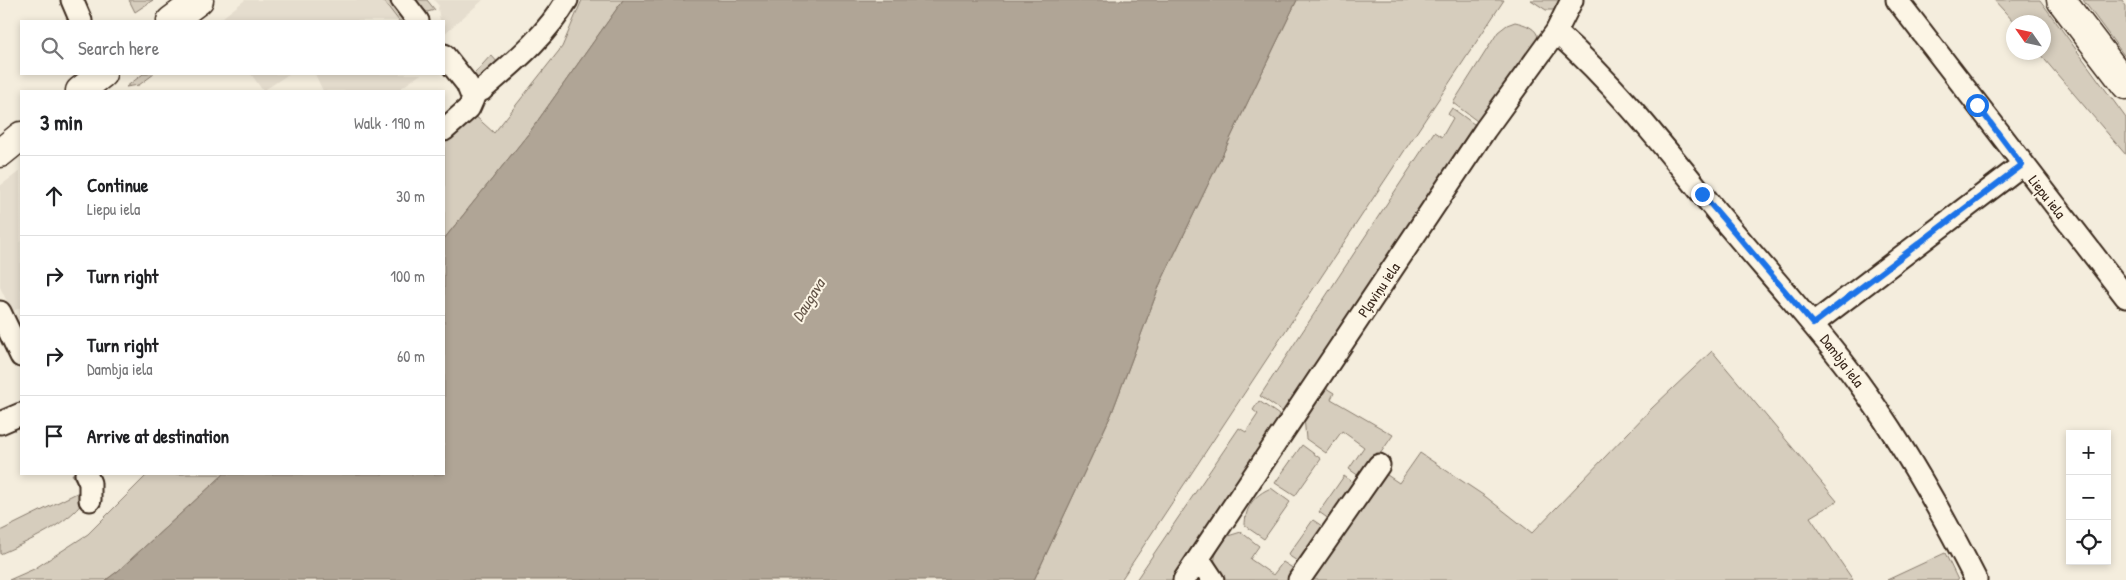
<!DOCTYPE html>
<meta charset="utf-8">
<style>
body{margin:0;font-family:"Patrick Hand",sans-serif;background:#f2f2f2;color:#202124}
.controls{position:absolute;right:15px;bottom:15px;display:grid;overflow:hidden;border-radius:0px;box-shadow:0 2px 8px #0003}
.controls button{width:45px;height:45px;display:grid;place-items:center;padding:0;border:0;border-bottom:1px solid #e0e0e0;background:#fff;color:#202124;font:25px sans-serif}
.compass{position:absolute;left:2006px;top:15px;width:45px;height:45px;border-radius:50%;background:#fff;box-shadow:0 2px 8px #0003;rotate:304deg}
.stop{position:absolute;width:15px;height:15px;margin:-11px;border:4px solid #1a73e8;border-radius:50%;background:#fff}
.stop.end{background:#1a73e8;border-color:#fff;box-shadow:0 1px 5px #0008}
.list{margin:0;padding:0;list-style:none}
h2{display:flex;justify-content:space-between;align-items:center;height:65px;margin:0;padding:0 20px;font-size:21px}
h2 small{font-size:16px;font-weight:400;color:#757577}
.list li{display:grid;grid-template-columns:32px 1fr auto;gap:15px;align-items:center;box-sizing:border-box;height:80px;padding:0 20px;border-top:1px solid #e0e0e0}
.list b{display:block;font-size:19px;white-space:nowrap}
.list p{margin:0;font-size:16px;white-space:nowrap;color:#757577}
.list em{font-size:16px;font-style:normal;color:#757577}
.icon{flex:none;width:28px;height:28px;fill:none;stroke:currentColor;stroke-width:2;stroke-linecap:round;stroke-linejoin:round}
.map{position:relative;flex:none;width:2126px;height:580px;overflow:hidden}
.search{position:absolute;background:#fff;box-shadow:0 2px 8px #0003;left:20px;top:20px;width:425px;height:55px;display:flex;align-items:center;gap:12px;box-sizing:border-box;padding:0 18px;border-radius:0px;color:#757577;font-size:19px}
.panel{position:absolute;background:#fff;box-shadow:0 2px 8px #0003;left:20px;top:90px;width:425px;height:385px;border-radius:0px}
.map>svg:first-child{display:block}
.built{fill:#e5ddce}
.green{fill:#d6cdbd;stroke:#887c6e}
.water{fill:#b0a596;stroke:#817466}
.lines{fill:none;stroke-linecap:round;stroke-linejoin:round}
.minor-casing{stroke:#3b2a1e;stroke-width:25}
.major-casing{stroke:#3b2a1e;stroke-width:31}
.minor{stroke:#fcf5e5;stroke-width:21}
.major{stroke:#fcf5e5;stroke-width:28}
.route{stroke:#1a73e8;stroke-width:6}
.labels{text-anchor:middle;stroke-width:4;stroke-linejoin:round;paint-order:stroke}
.street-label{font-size:15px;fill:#3b2a1e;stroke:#fcf5e5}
.water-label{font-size:16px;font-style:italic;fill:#645548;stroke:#fcf5e5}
</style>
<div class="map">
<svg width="2126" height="580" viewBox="0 0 2126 580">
<rect width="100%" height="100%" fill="#f4eddd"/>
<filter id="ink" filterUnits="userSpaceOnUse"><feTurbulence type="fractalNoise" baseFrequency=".02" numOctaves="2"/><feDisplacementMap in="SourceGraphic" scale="10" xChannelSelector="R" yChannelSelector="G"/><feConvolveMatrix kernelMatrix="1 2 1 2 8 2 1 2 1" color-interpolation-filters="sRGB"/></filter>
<g filter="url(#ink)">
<path class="built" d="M245 0H385L400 21H218Z
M434 0H483L444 34V21H440L438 8 439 6Z
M251 74H289L263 91Z
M315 74H421L397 91H323Z
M20 171 21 307 12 312 0 287V186Z"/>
<path class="green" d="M129 0H153L135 12Z
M383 0H388L404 21H399Z
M414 0H427L435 10 427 12Z
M558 0H564C558 9 553 18 546 26 536 39 492 83 476 82L474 74 491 55 499 64 525 42Z
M582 0H623L529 133 444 239V141L472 113 494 133 562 47Z
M1297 0H1504L1121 580H1034L1111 415 1160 284Z
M1531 0H1561L1556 10H1546Z
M1994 0H2040L2126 118V155L2039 53 2044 52V22H2014Z
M2083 0H2122L2126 6V58Z
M1515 22C1524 24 1538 28 1538 39 1537 48 1529 52 1524 58 1508 77 1495 102 1481 124L1453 103 1498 32 1507 25Z
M143 74H154L139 85 126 87Z
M1452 108 1478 127 1286 414 1260 396 1434 132 1442 137 1453 118 1448 114Z
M1712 351 1837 501 1810 517 1853 580H1307L1381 471 1399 483 1420 453 1486 497 1532 533 1652 408Z
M1326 388 1334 393 1331 399 1393 435 1363 479 1349 469 1364 447 1342 431 1326 453 1306 439 1304 417Z
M1259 401 1282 417 1176 580H1136L1239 428 1246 432 1258 414 1253 410Z
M1302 445 1321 459 1295 496 1275 483Z
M72 474H80C84 481 89 487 86 496 76 521 23 544 0 554V531L81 491Z
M148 474H224L118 571 106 580H9L34 569 88 534Z
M1344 476 1358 486 1333 522 1319 512Z
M1271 488 1290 502 1264 539 1245 526C1245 507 1254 495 1271 488Z
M1313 520 1328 530 1303 565 1288 555Z
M1241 532 1259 546 1250 559 1273 575 1283 562 1299 572 1294 580H1221C1210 558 1214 555 1228 536Z
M1945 553 1958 580H1887Z"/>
<path class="water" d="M623 0H1297L1160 284 1111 415 1034 580H106L118 571 224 474H444V239L529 133Z"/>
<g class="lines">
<g class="minor-casing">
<path id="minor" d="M72 0 81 21
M402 0 418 21
M1897 0 2126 297
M1556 32C1619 88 1668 152 1721 217 1767 272 1816 325 1858 382 1904 445 1941 511 1976 580
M444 55 467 84 473 99 469 108 444 130
M472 94 482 90C514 62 545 37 567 0
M0 312 21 356
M1813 324 2022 165
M0 423 21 414
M86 474 90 483V500
M1199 559 1213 580
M1184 580 1485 130 1556 32 1572 0
M1299 580 1379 465"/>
</g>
<g class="major-casing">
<path id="major" d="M2061 0 2126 85
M171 21 199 0
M80 91 102 74
M0 153 21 136"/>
</g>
<use href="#minor" class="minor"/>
<use href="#major" class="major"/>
</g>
</g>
<g class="lines" filter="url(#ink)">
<path class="route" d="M1702 194 1813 324 2022 165 1977 105"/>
</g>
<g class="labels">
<g class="street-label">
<text transform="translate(2047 197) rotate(52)" y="5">Liepu iela</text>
<text transform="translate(1379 290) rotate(-56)" y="5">Pļaviņu iela</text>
<text transform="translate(1842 361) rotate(53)" y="5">Dambja iela</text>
</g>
<g class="water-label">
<text transform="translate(808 300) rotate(-58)" y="6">Daugava</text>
</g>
</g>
</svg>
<div class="controls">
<button>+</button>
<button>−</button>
<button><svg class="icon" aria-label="locate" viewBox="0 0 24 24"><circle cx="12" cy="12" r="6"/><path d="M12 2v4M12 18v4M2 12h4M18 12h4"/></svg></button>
</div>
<svg class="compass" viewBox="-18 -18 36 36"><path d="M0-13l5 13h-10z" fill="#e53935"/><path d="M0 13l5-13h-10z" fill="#757577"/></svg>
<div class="stop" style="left:1977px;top:105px"></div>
<div class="stop end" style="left:1702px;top:194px"></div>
<div class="search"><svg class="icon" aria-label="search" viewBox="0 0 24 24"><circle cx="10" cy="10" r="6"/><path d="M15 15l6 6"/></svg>Search here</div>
<section class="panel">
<h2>3 min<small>Walk · 190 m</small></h2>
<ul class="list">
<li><svg class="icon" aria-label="ahead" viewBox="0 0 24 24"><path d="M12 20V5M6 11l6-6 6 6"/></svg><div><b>Continue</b><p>Liepu iela</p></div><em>30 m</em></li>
<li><svg class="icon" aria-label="right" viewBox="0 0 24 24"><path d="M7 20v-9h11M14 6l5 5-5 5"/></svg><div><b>Turn right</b></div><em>100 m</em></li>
<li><svg class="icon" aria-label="right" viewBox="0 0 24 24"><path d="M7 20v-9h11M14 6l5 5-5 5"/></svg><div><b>Turn right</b><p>Dambja iela</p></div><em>60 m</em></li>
<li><svg class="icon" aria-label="arrive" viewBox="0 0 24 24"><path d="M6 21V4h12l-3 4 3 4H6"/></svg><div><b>Arrive at destination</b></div></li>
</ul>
</section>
</div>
